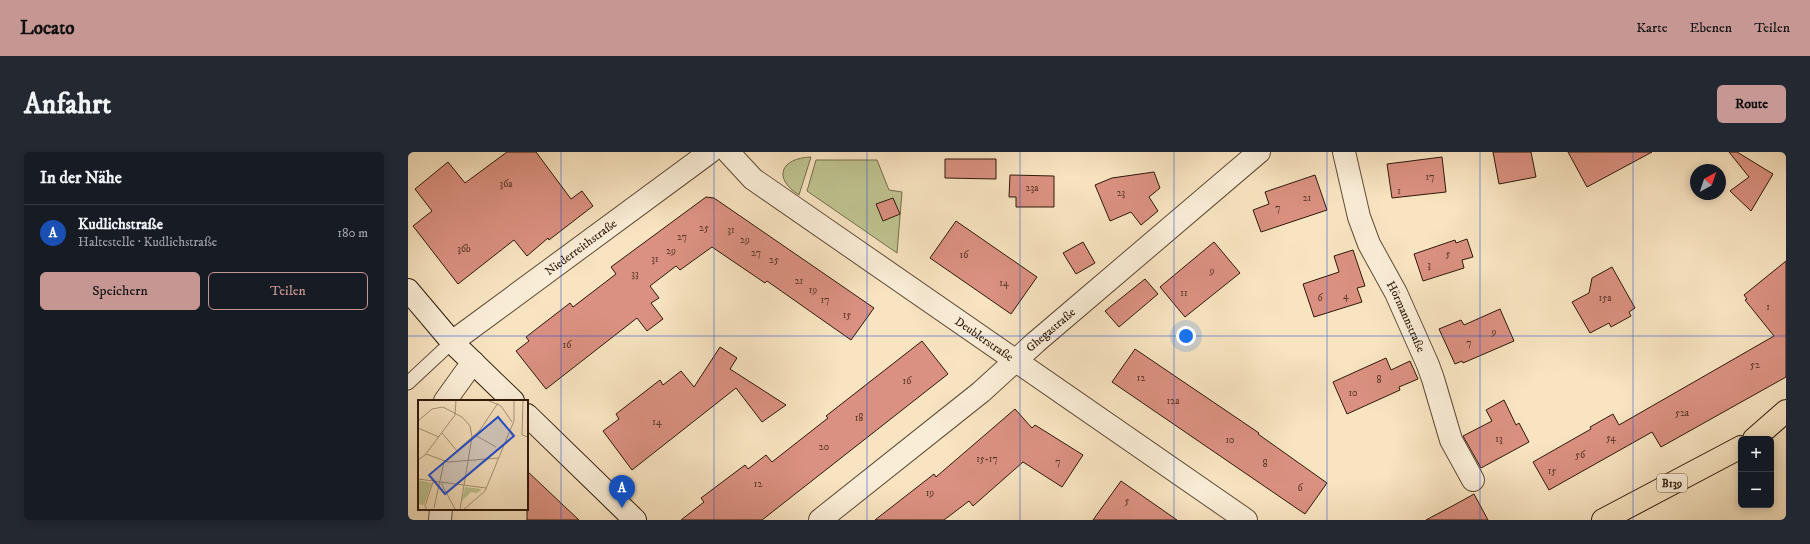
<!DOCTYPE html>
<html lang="de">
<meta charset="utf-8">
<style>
body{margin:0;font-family:"IM FELL DW Pica",serif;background:#242831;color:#f1f3f6}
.controls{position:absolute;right:12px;bottom:12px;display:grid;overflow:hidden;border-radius:6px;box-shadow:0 2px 10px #0003}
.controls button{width:36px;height:36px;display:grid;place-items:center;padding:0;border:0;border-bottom:1px solid #363941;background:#171b24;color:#f1f3f6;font:20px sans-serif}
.compass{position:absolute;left:1282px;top:12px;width:36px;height:36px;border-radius:50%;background:#171b24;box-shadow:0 2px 10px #0003;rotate:40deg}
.you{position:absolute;left:778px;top:184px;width:14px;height:14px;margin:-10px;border:3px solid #fff;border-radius:50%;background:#1a73e8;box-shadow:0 0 0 6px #1a73e833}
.badge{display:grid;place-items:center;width:26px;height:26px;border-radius:50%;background:#c59692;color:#fff;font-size:13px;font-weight:700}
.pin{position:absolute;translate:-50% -33px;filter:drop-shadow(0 1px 2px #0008)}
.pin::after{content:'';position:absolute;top:21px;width:14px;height:12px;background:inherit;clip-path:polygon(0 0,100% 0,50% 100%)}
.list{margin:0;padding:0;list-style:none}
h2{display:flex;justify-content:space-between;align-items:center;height:52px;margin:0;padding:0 16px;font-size:17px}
h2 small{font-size:13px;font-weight:400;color:#9ea1a6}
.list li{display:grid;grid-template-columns:26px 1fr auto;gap:12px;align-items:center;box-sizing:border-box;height:56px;padding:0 16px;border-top:1px solid #363941}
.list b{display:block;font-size:15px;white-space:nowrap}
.list p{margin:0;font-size:13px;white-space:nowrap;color:#9ea1a6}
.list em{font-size:13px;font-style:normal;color:#9ea1a6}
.actions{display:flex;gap:8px;padding:12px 16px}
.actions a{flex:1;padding:9px 0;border:1px solid #c59692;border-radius:6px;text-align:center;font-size:14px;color:#c59692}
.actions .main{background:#c59692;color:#111}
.map{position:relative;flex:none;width:1378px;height:368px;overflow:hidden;border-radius:6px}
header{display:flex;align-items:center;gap:24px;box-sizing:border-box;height:56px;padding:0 20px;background:#c59692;color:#111}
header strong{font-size:19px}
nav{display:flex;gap:22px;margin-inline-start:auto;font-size:14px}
.intro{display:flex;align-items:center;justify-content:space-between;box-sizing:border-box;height:96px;padding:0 24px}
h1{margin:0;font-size:28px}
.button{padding:10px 18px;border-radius:6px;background:#c59692;color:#111;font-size:14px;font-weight:700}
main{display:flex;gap:24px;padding:0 24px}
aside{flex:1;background:#171b24;border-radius:6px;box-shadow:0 2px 10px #0003}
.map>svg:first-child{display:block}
.green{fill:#bfc491;stroke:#766e4c}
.building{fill:#db9181;stroke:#2e1908}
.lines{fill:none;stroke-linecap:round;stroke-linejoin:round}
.lane-casing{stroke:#604c36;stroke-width:15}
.street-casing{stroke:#604c36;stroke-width:24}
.secondary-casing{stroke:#2e1908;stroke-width:24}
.primary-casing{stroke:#2e1908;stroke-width:24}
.lane{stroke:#faedd7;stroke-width:13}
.street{stroke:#faedd7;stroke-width:22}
.secondary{stroke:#faedd7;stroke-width:22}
.primary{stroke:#f8e4c1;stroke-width:22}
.grid{fill:none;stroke:#1d4ed8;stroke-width:1;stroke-opacity:0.55}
.labels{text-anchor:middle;stroke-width:3;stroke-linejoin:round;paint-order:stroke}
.number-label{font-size:10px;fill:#593726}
.shield{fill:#faedd7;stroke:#6b5946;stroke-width:1}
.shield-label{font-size:11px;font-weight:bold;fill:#2e1908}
.street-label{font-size:12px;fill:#2e1908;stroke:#faedd7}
.inset-road{fill:none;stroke:#a79377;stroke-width:1}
.view{fill:#1d4ed8;fill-opacity:0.15;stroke:#1d4ed8;stroke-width:2}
.inset-edge{fill:none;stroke:#2e1908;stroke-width:2}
</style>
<header>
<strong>Locato</strong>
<nav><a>Karte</a><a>Ebenen</a><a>Teilen</a></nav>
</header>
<div class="intro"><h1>Anfahrt</h1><a class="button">Route</a></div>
<main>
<aside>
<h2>In der Nähe<small></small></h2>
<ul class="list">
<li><span class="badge" style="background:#1a4fb4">A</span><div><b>Kudlichstraße</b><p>Haltestelle · Kudlichstraße</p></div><em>180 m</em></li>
</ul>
<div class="actions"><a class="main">Speichern</a><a>Teilen</a></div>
</aside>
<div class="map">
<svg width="1378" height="368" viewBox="0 0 1378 368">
<rect width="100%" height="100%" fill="#f8e4c1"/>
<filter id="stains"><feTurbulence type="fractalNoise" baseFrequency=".005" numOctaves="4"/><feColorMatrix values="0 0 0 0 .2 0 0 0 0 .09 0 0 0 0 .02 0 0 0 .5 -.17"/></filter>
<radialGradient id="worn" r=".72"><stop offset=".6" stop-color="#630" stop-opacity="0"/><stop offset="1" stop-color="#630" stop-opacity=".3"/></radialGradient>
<path class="green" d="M403 5 391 43C364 26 373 6 403 5Z
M408 8H469L481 38 494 40 489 101 399 39Z"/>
<path class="building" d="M99 0H128L163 47 174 39 185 54 141 88 140 86 119 104 106 88 50 132 5 74 24 59 7 37 40 10 57 31Z
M1085 0H1123L1128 25 1091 32Z
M1160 0H1244L1179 35Z
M1321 0H1329L1365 22 1343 59 1322 39 1341 25Z
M1034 5 1038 40 984 46 979 12Z
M537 7H588V27L537 26Z
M746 20 752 36 741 45 750 59 733 73 723 60 702 69 687 33 704 26Z
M602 23 646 24V55H608V45H601Z
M907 23 919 58 853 80 845 58 861 52 857 40Z
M298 45 306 46 466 156 443 188 359 129 357 131 304 95 272 118 268 114 242 134 251 146 243 151 255 167 239 179 229 166 138 237 108 199 121 189 118 185 162 151 165 155 208 122 203 115Z
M485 46 492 62 475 69 468 52Z
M548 69 629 125 603 162 522 106Z
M1059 87 1065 105 1054 108 1056 116 1015 129 1006 102 1047 88 1048 91Z
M675 90 687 111 668 122 655 101Z
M806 90 832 121 777 165 752 135Z
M945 98 957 134 949 136 954 150 906 165 895 132 931 120 926 104Z
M1378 109V225L1253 295 1244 280 1141 338 1125 310 1183 277 1182 275 1205 262 1211 273 1366 184 1337 148 1339 147 1336 143Z
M1204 115 1227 156 1221 160 1223 164 1203 175 1201 171 1182 181 1164 150 1181 141 1184 126Z
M737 127 750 142 711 175 697 159Z
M1092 157 1106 189 1055 211 1054 209 1047 212 1031 177 1053 168 1056 173Z
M514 189 540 222 354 368H273L296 350 293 346 337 313 340 317 358 303 364 310 420 266 418 264Z
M312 195 329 206 322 217 378 253 354 270 328 236 224 318 195 279 211 267 208 262 252 228 255 233 273 219 286 235Z
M727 197 851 281 850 282 919 331 897 362 704 230Z
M978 206 983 218 1002 209 1010 227 991 235 992 238 939 262 925 230Z
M1096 248 1108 273 1111 271 1121 290 1073 316 1055 284 1084 269 1078 258Z
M607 257 624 276 627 273 675 303 654 335 615 310 565 354 561 349 536 368H467L526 322 528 325Z
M119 319 155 353 171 368H119Z
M713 329 769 368H685Z
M1066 342 1080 368H1018L1048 352Z"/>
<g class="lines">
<g class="lane-casing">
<path id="lane" d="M0 231 44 190"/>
</g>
<g class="street-casing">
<g id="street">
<path id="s1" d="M320 0 345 27 838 368"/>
<path id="s2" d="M936 0 951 65 961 92 988 141 1020 213 1025 227 1043 288 1065 328"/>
<path id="s3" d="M44 190 302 0"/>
<path d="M37 249 65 210"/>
<path d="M32 368 33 357"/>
<path id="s4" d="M412 368 573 240 628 190 851 0"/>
</g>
</g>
<g class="secondary-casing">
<path id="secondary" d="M0 138 44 190 105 249
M119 263 227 368"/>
</g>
<g class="primary-casing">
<path id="primary" d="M1346 287 1378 259
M1195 368 1333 295"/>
</g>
<use href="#lane" class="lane"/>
<use href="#street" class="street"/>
<use href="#secondary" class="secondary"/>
<use href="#primary" class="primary"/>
</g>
<path class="grid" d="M153 0V368M306 0V368M459 0V368M612 0V368M766 0V368M919 0V368M1072 0V368M1225 0V368M0 184H1378"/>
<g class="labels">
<g class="number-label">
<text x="1022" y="28">17</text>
<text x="98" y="35">36a</text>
<text x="624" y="39">23a</text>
<text x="991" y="42">1</text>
<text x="713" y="44">23</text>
<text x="899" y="49">21</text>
<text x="870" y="59">7</text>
<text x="296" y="79">25</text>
<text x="323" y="81">31</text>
<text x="274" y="88">27</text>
<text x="337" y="91">29</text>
<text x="56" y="100">36b</text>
<text x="263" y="102">29</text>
<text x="348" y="104">27</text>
<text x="1040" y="105">5</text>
<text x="556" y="106">16</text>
<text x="247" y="110">31</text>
<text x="366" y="111">25</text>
<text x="1021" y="116">3</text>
<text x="804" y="122">9</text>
<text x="227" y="125">33</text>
<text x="391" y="132">21</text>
<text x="596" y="134">14</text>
<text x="405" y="141">19</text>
<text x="776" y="144">11</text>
<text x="938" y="147">4</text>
<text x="912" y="149">6</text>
<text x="1197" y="149">15a</text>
<text x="417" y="151">17</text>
<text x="1360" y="158">1</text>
<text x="439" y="166">15</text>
<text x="1086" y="183">9</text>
<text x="1061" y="194">7</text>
<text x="159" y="196">16</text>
<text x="1347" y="216">52</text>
<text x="733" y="229">12</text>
<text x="971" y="231">8</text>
<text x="499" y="232">16</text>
<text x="945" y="244">10</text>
<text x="765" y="252">12a</text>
<text x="1274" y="264">52a</text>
<text x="451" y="269">18</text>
<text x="249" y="273">14</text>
<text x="1203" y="289">54</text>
<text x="1091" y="290">13</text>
<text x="822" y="291">10</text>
<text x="416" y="298">20</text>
<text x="1172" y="306">56</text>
<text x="579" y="310">15-17</text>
<text x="650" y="313">7</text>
<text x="857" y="315">8</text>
<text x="1144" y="322">15</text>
<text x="350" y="335">12</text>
<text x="892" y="339">6</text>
<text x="522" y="344">19</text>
<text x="719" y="352">5</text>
</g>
<rect class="shield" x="1249" y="322" width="30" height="18" rx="3"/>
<g class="shield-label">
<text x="1264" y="335">B139</text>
</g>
<g class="street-label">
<text dy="4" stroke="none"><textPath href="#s3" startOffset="160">Niederreithstraße</textPath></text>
<text dy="4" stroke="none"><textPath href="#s2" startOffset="177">Hörmannstraße</textPath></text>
<text dy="4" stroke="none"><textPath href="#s4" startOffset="299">Ghegastraße</textPath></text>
<text dy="4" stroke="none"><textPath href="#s1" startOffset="318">Deublerstraße</textPath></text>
</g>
</g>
<g transform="translate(10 248)">
<rect width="110" height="110" fill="#f8e4c1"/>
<path d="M0 80 14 83 6 105 0 104ZM47 87 64 89 59 93 53 92 44 101Z" fill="#bfc491"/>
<path class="inset-road" d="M69 0 83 6 94 22M105 0 104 35 110 37M0 21 14 9 25 7 44 17 52 26 54 37 42 109M0 28 21 37M24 33 39 51M57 35 78 47M8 54 30 62 81 58M0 60 7 55 37 15 38 0M0 79 68 88M23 83 37 109M16 108 26 62 62 30 80 3M9 110 7 106 15 82M45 110 67 91 96 21V0"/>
<path class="view" d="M80 17 96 36 27 94 11 75Z"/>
<rect width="110" height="110" class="inset-edge"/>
</g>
<rect width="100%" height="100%" filter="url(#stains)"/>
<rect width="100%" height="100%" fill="url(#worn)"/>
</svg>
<div class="controls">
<button>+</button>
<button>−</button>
</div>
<svg class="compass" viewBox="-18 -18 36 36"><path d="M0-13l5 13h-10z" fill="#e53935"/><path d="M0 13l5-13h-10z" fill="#9ea1a6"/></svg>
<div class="you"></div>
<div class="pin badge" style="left:214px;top:356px;background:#1a4fb4">A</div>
</div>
</main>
